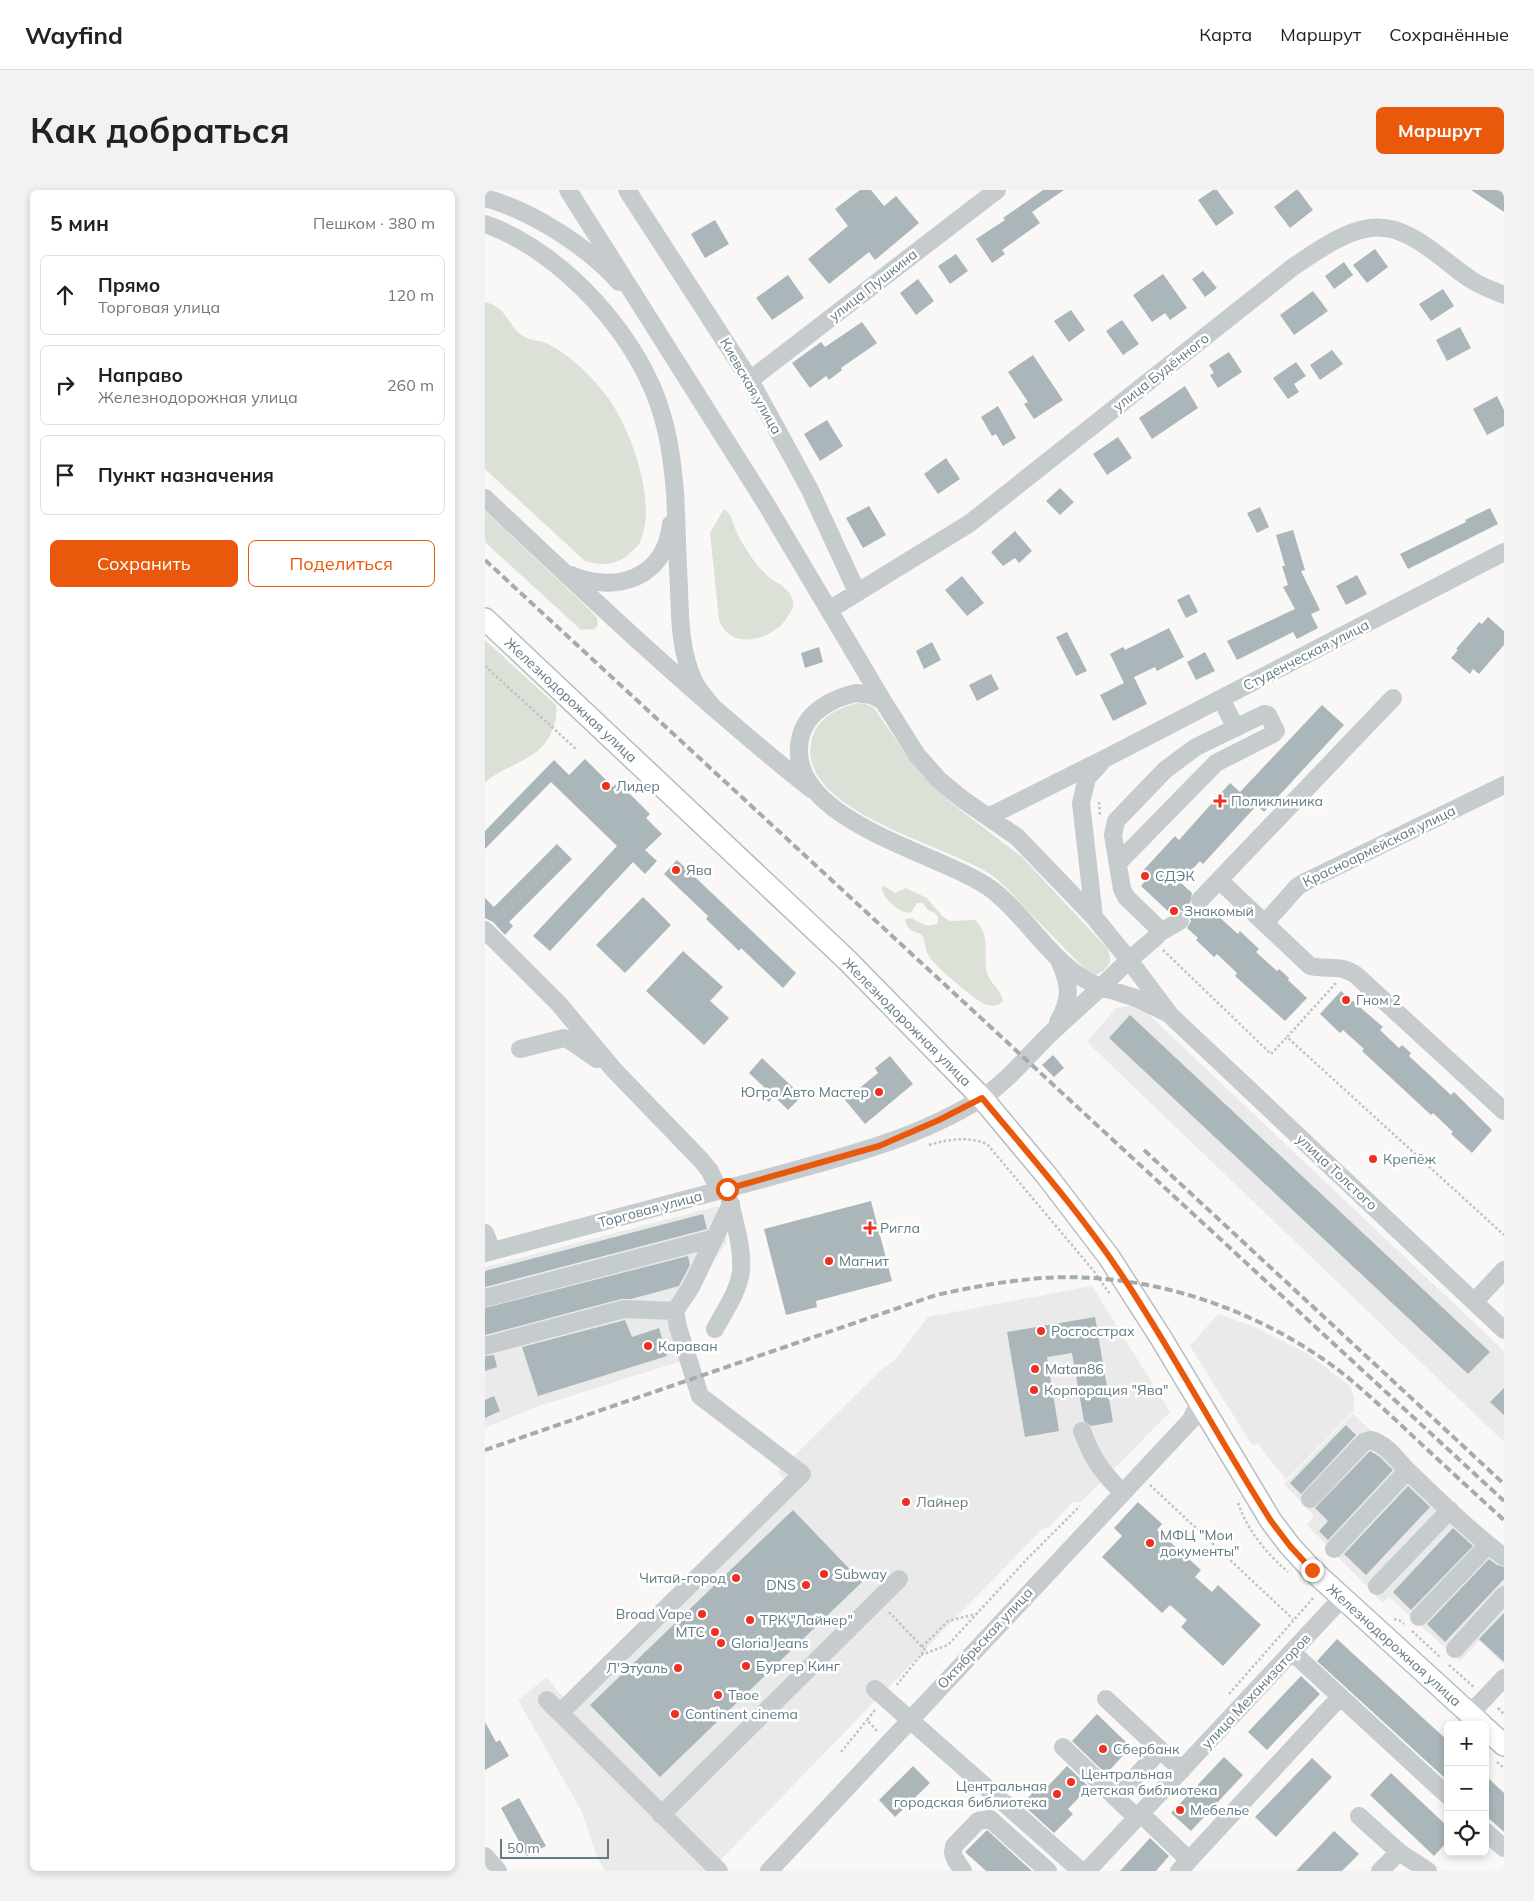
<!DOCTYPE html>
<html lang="ru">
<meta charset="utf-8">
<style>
body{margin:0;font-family:Mulish,sans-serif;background:#f2f2f2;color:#222}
.controls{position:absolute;right:15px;bottom:15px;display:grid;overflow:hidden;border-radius:8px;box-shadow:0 2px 8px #0003}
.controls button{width:45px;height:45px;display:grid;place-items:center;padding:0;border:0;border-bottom:1px solid #e0e0e0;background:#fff;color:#222;font:25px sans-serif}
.scale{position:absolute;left:15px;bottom:12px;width:109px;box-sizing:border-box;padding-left:5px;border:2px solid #627a83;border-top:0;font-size:14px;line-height:18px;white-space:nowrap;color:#627a83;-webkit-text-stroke:4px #fff;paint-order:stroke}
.stop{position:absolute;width:15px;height:15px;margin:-11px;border:4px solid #ea580c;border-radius:50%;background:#fff}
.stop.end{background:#ea580c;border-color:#fff;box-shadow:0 1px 5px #0008}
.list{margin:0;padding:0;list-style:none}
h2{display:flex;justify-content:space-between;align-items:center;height:65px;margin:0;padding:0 20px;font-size:21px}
h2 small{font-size:16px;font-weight:400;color:#767676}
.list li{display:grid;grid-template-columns:32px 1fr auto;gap:15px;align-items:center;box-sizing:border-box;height:80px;margin:0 10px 10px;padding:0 10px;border:1px solid #e0e0e0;border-radius:8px}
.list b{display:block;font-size:19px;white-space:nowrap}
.list p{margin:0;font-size:16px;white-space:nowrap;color:#767676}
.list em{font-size:16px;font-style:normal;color:#767676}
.actions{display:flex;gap:10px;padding:15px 20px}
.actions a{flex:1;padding:11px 0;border:1px solid #ea580c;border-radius:8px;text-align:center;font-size:18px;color:#ea580c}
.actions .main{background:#ea580c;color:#fff}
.icon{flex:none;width:28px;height:28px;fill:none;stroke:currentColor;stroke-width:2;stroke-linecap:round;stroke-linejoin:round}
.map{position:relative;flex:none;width:1019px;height:1681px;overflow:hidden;border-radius:8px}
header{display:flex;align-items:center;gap:30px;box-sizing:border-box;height:70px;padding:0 25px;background:#fff;border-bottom:1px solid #e0e0e0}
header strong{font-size:24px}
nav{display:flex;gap:28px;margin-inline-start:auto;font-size:18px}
.intro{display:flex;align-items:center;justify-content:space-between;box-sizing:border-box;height:120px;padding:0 30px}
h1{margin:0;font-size:35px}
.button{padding:12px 22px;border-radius:8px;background:#ea580c;color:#fff;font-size:18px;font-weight:700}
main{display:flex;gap:30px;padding:0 30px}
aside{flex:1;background:#fff;border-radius:8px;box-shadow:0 2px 8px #0003}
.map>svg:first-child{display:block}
.built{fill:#e9eae9}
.green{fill:#dbe1d6}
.building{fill:#aab6ba}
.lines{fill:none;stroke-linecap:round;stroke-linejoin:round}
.major-casing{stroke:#b7bdc0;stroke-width:24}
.path{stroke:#bfc3c4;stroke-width:2.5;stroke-dasharray:2.5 2.5;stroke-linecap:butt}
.minor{stroke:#c6cbce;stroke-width:18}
.major{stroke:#fff;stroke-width:21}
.rail{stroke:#a2acb0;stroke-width:4;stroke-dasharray:8 4;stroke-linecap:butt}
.route{stroke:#ea580c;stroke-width:6}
.poi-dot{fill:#ee3020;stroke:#fff;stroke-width:2}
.labels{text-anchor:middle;stroke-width:5;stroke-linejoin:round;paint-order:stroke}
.street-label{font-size:14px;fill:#627a83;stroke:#fff}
.poi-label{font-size:14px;fill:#627a83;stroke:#fff;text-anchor:start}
</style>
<header>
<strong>Wayfind</strong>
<nav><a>Карта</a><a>Маршрут</a><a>Сохранённые</a></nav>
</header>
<div class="intro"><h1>Как добраться</h1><a class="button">Маршрут</a></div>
<main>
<aside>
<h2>5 мин<small>Пешком · 380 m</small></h2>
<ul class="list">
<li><svg class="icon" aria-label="ahead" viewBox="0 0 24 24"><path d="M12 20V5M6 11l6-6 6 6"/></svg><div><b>Прямо</b><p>Торговая улица</p></div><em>120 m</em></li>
<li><svg class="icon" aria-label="right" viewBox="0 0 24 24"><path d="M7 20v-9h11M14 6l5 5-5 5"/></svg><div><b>Направо</b><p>Железнодорожная улица</p></div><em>260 m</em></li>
<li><svg class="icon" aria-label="arrive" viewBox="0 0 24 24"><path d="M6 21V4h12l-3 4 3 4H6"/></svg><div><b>Пункт назначения</b></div></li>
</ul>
<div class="actions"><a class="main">Сохранить</a><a>Поделиться</a></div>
</aside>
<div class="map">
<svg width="1019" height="1681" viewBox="0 0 1019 1681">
<rect width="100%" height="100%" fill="#f9f8f6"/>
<path class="built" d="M645 816 654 818 661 822 1019 1161V1252L602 852 631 818Z
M233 1016 242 1040 241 1053 198 1115 206 1168 51 1217 0 1238V1077Z
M607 1096 685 1222 596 1312H588L564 1337 557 1339 225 1681H120L112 1667 96 1620 33 1510 62 1487 78 1507 300 1290 293 1282 397 1179 409 1171 443 1127Z
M733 1124 770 1137 823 1164 865 1196 869 1207V1221L801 1290 773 1254 767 1255 705 1156Z
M868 1224 1019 1365V1472L1018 1474 994 1451 975 1471 904 1407 898 1413 822 1335 829 1326 799 1294Z"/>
<path class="green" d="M0 112C22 117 22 135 38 146 45 151 55 150 63 154 85 165 105 185 120 204 146 236 174 316 154 354 151 358 146 362 143 365 131 375 115 376 100 371L0 279Z
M239 319C248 325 248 336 253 345 257 353 262 361 267 368 272 375 278 382 285 388 293 394 306 399 308 412 309 417 306 421 303 426 290 450 245 462 234 430L225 343Z
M0 321 106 421 112 428 113 434 110 439 96 440 0 352Z
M0 450 71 515C72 526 71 531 67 541 56 570 22 574 0 592Z
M372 513 381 514 389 518 422 566 438 586 470 616 537 667 622 758C629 772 624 778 611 785L602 781C582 761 563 741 543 721 532 709 521 696 508 686 465 655 314 623 326 553 330 529 351 519 372 513Z
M397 696 401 697 410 703 421 698 442 708 458 727 465 731 490 730C505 744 499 761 501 779 503 793 516 798 518 811 514 816 507 817 500 814 490 810 452 778 446 769 439 760 441 754 438 747 435 740 422 745 420 729L426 728C436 733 441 739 453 733V727L450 723 443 720 438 713H432L427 721 424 723C413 722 396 707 397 696Z"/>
<path class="building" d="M375 0H386L399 16 411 6 434 33 390 70 384 62 344 94 323 69 363 36 350 19Z
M558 0H579L547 22 555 33 517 60 520 64 507 73 491 49 520 30 518 28Z
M728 0H732L749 23 731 36 713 10Z
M811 0H813L828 20 805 38 789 17Z
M986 0H1019V22Z
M230 30 244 54 220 68 206 44Z
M890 59 903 77 882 93 868 75Z
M471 64 483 81 465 94 453 76Z
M859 72 868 85 849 99 840 86Z
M718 81 732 98 720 107 707 89Z
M678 84 702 118 685 130 680 123 667 132 648 105Z
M303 85 319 108 287 130 271 108Z
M433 89 449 111 431 125 415 103Z
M958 99 969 116 946 131 934 114Z
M828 101 843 121 809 145 795 125Z
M586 120 600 140 584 152 569 131Z
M637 130 654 154 638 165 621 141Z
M377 132 392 153 356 178 357 180 344 190 341 186 325 198 307 173 336 152 340 157Z
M975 137 986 158 962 171 951 150Z
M847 160 858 174 835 190 825 175Z
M744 162 757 182 733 198 725 185 729 183 724 175Z
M548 165 578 210 549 229 539 214 543 212 523 182Z
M811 172 821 186 809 194 814 202 803 209 788 188Z
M700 196 713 218 667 249 654 228Z
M1012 206 1019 220V236L1002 245 988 219Z
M513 216 531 248 518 256 511 244 507 246 496 227Z
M342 230 358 256 335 271 319 244Z
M633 247 647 268 622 285 608 264Z
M461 268 475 289 453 304 439 284Z
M575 298 589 312 575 325 561 311Z
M384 316 401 345 378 358 361 328Z
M775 317 784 337 772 343 762 323Z
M1005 318 1013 334 923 379 915 364 981 332 980 330Z
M808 340 820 380 816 381 835 420 826 424 833 438 812 449 808 442 752 470 742 451 810 419 798 397 803 395 797 376H800L791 345Z
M530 341 547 361 534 373 530 368 518 376 506 362Z
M872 385 882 404 861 415 851 396Z
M477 386 499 413 482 426 460 400Z
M704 404 713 422 701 428 692 410Z
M1003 427 1019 441V455L994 484 988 479 985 484 966 468 973 460 971 459 994 432 997 434Z
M684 438 699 467 672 481 670 477 649 487 662 514 628 531 615 505 639 493 625 464 638 457 640 460Z
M582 442 602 481 591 486 571 447Z
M447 452 456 470 439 479 431 461Z
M334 457 338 472 320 478 316 463Z
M720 462 730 481 711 490 702 472Z
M506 484 514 499 492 511 484 495Z
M837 515 859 535 779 622 772 615 718 674 715 671 695 692 707 703 705 713 708 718 718 720 723 717 753 744 755 741 774 759 771 762 792 781 794 779 804 788 803 790 822 808 800 831 750 786 752 783 732 764 729 767 711 750 713 748 702 738 706 731 701 722 695 720 686 724 656 696 660 691 654 685 690 646 694 650 745 593 755 602Z
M100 569 128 597 133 592 165 624 161 628 177 644 160 660 172 671 160 684 148 672 65 761 48 746 132 656 66 592 0 659V641L69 570 84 585Z
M72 654 87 669 24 732 28 736 20 745 8 732 0 728V708L9 717Z
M192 670 311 783 298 798 256 758 254 761 221 729 223 726 179 684Z
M158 707 186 735 140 783 111 755Z
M198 761 238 797 225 811 244 828 219 855 161 801Z
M856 801 898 837 895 840 914 858 917 855 926 863 924 866 966 905 969 902 1007 940 987 963 966 944 968 942 948 923 946 925 877 861 879 859 858 840 855 843 835 824Z
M645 825 1005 1162 983 1184 624 848Z
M568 865 579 878 569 887 557 875Z
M405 866 428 894 380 934 360 910 393 883 390 878Z
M277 868 317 906 303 920 289 906 284 912 273 902 279 897 264 883Z
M386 1011 407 1091 331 1111 332 1117 301 1125 279 1039Z
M218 1024 222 1039 0 1097V1081Z
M203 1066 205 1075 194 1096 146 1109H136L0 1145V1118Z
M610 1127 628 1232 606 1236 599 1231 587 1163 562 1167 574 1241 540 1247 522 1142Z
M140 1130 147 1147 174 1138 182 1166 53 1206 37 1157Z
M9 1165 12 1177 0 1181V1166Z
M1019 1198V1225L1005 1212Z
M9 1206 15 1221 0 1228V1210Z
M861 1235 871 1245 816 1304 805 1293Z
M885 1261 895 1267 908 1280 843 1350 834 1341 843 1331 830 1318Z
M923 1296 945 1317 881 1385 859 1364Z
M653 1312 677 1334 672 1340 716 1380 710 1387 727 1402 733 1395 776 1435 738 1476 696 1437 702 1430 685 1415 677 1423 617 1367 637 1346 629 1338Z
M308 1320 377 1392 175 1587 105 1515Z
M968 1338 988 1356 926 1420 908 1402Z
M1004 1369 1012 1375 1019 1377V1389L960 1452 942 1434Z
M1019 1423V1472L994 1449Z
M852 1449 963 1551V1591L832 1471Z
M816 1486 835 1504 782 1560 763 1542Z
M612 1524 646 1557 621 1584 587 1551Z
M0 1532 11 1552 15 1550 24 1566 0 1580Z
M739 1567 758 1585 706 1641 686 1623Z
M827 1568 847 1587 791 1647 770 1627Z
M428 1576 445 1593 410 1627 394 1610Z
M582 1576 604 1597 583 1619 588 1624 569 1643 537 1614 556 1594 561 1598Z
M906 1583 963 1637V1651L949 1666 885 1605Z
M1000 1585 1019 1603V1642L1000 1625Z
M34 1608 61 1656 42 1666 16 1618Z
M502 1640 547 1681H501L480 1662Z
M849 1641 874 1664 857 1681H811Z
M665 1648 684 1666 671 1681H635Z"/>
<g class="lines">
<g class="major-casing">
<path id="major" d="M0 429 362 770 497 908 562 986 624 1067 676 1148 786 1331 805 1356 827 1380 997 1535
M1000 1538 1019 1555"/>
</g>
<path class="path" d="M0 476 91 559
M614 612 615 626
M678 760 786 864 802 847
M851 793 802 847 1019 1045
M444 955C464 949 483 946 502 954L608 1080 625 1104
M665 1295 808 1429
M753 1313C762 1340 782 1364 803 1382
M404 1422 440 1460 410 1497
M909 1429 914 1430 919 1434
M927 1441 956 1468
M437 1457 463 1431 491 1424
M436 1465 463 1455 543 1368 595 1316
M964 1475 990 1498
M744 1504 829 1407
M1013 1518 1019 1524
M390 1520 382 1530 393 1542
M356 1562 382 1530
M1012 1572 1019 1578"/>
<path class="minor" d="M83 0 281 314 398 511
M142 0 265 190 325 300 372 402
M0 8C47 21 102 56 134 92
M0 34C78 61 157 149 178 228 185 252 188 278 190 303 192 334 192 366 194 397 195 430 195 463 210 493 215 502 222 510 228 517
M265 190 512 0
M0 308C106 408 212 508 326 599
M86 385C132 404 180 388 186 334
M344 420 485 333 808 77C831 62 857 42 885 38 924 33 955 69 985 89 995 96 1007 100 1019 105
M371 503 386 505 398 511 432 565 453 589 477 609 532 647 609 727 644 770 616 797C569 780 545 728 506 699 458 663 293 630 316 545 323 521 348 508 371 503Z
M908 508 734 690 825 776C842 780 856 774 871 785L1019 921
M736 509 751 538
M503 627 623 567 1019 362
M633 673 731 573 788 544 791 541 783 525 779 524 711 557 680 580 631 631 628 645 637 699 641 707 672 737 674 743 671 747 644 770 685 825 1019 1140
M715 710 734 690
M609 727 596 613 602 588 615 574
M780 733 812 697 818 693 1019 595
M0 740 74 814 129 880 215 969 225 981 234 1001
M674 743 695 731
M573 832C587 808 585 794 574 770
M35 859 79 848 84 850 112 869
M0 1043 7 1061
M0 1063C95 1037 190 1013 285 987 358 967 432 949 497 908 523 891 543 865 566 843 582 828 599 813 616 797L651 808 680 822
M0 1108 230 1048
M989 1112 1019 1080
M230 1139C239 1122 253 1102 256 1082 258 1059 250 1034 245 1012
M0 1156 139 1119 190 1121
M597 1241C608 1270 616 1281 637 1302
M825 1309 879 1252 886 1250C903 1255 912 1270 924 1282 954 1311 986 1342 1019 1367
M849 1359 922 1281
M892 1396 965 1320
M934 1427 1003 1355
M970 1459 1019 1405
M807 1462 963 1606
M390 1499 596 1681
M621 1509 697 1580
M62 1510 234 1681
M75 1523 317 1284 215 1206 193 1137 190 1121 206 1097 246 1014
M985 1524 1019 1488
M578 1557 652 1628
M631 1608 675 1560
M656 1624 704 1670
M176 1625 414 1389
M874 1626 914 1662 943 1681
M1000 1641 1019 1658
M0 1666 13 1681
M284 1681 706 1230 709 1223 718 1216
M478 1681 470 1669 468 1663 469 1656 493 1631 505 1629 563 1681
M602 1681 857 1408
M694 1681 855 1507
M895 1681 914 1662"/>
<use href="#major" class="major"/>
<path class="rail" d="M0 370 1019 1311
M659 960 1019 1294
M0 1260 451 1105C479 1099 508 1093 537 1090 642 1077 752 1110 838 1169 866 1188 891 1212 916 1235 950 1267 985 1299 1019 1330"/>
</g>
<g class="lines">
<path class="route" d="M242 999 394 956 454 930 497 908C547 968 599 1027 642 1093 693 1171 736 1253 786 1331L805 1356 827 1380"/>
</g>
<g class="poi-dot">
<circle cx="121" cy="596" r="5"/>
<path d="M732.5 603.5h5v5h5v5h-5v5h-5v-5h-5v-5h5z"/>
<circle cx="191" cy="680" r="5"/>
<circle cx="660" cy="686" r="5"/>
<circle cx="689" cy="721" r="5"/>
<circle cx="861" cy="810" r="5"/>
<circle cx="394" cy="902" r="5"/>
<circle cx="888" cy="969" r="5"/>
<path d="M382.5 1030.5h5v5h5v5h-5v5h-5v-5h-5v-5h5z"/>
<circle cx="344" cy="1071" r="5"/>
<circle cx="556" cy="1141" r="5"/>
<circle cx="163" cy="1156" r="5"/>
<circle cx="550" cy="1179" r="5"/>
<circle cx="549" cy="1200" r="5"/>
<circle cx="421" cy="1312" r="5"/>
<circle cx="665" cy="1353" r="5"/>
<circle cx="339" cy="1384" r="5"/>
<circle cx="251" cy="1388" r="5"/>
<circle cx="321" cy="1395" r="5"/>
<circle cx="217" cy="1424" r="5"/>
<circle cx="265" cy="1430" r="5"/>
<circle cx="230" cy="1442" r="5"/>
<circle cx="236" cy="1453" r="5"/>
<circle cx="261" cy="1476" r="5"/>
<circle cx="193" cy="1478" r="5"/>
<circle cx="233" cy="1505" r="5"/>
<circle cx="190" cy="1524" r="5"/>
<circle cx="618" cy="1559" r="5"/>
<circle cx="586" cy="1592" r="5"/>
<circle cx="572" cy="1604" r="5"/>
<circle cx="695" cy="1620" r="5"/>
</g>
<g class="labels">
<g class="street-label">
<text transform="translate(388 95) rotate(-38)" y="5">улица Пушкина</text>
<text transform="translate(676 182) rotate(-38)" y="5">улица Будённого</text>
<text transform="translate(266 196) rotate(60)" y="5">Киевская улица</text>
<text transform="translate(821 465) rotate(-27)" y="5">Студенческая улица</text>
<text transform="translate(86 510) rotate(43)" y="5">Железнодорожная улица</text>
<text transform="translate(894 656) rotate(-26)" y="5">Красноармейская улица</text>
<text transform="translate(422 832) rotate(45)" y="5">Железнодорожная улица</text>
<text transform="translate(852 982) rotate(43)" y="5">улица Толстого</text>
<text transform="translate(165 1019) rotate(-15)" y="5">Торговая улица</text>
<text transform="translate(500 1448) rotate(-47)" y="5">Октябрьская улица</text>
<text transform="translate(909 1455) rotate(42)" y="5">Железнодорожная улица</text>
<text transform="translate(771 1501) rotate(-47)" y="5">улица Механизаторов</text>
</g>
<g class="poi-label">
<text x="131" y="601">Лидер</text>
<text x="746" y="616">Поликлиника</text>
<text x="201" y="685">Ява</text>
<text x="670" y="691">СДЭК</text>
<text x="699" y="726">Знакомый</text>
<text x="871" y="815">Гном 2</text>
<text x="384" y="907" text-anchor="end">Югра Авто Мастер</text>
<text x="898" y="974">Крепёж</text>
<text x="395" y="1043">Ригла</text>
<text x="354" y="1076">Магнит</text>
<text x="566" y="1146">Росгосстрах</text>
<text x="173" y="1161">Караван</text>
<text x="560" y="1184">Matan86</text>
<text x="559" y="1205">Корпорация "Ява"</text>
<text x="431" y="1317">Лайнер</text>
<text x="675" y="1350">МФЦ "Мои<tspan x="675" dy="16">документы"</tspan></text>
<text x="349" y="1389">Subway</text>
<text x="241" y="1393" text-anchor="end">Читай-город</text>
<text x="311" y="1400" text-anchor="end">DNS</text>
<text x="207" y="1429" text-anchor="end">Broad Vape</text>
<text x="275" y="1435">ТРК "Лайнер"</text>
<text x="220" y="1447" text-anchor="end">МТС</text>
<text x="246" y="1458">Gloria Jeans</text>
<text x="271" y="1481">Бургер Кинг</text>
<text x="183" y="1483" text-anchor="end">Л'Этуаль</text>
<text x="243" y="1510">Твое</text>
<text x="200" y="1529">Continent cinema</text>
<text x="628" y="1564">Сбербанк</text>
<text x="596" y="1589">Центральная<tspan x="596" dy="16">детская библиотека</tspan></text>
<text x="562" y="1601" text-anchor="end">Центральная<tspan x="562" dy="16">городская библиотека</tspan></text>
<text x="705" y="1625">Мебелье</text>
</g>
</g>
</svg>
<div class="controls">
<button>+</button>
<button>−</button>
<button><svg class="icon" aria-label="locate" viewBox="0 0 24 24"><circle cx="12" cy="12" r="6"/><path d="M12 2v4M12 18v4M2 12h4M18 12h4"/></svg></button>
</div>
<div class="scale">50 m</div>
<div class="stop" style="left:242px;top:999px"></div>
<div class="stop end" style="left:827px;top:1380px"></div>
</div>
</main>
